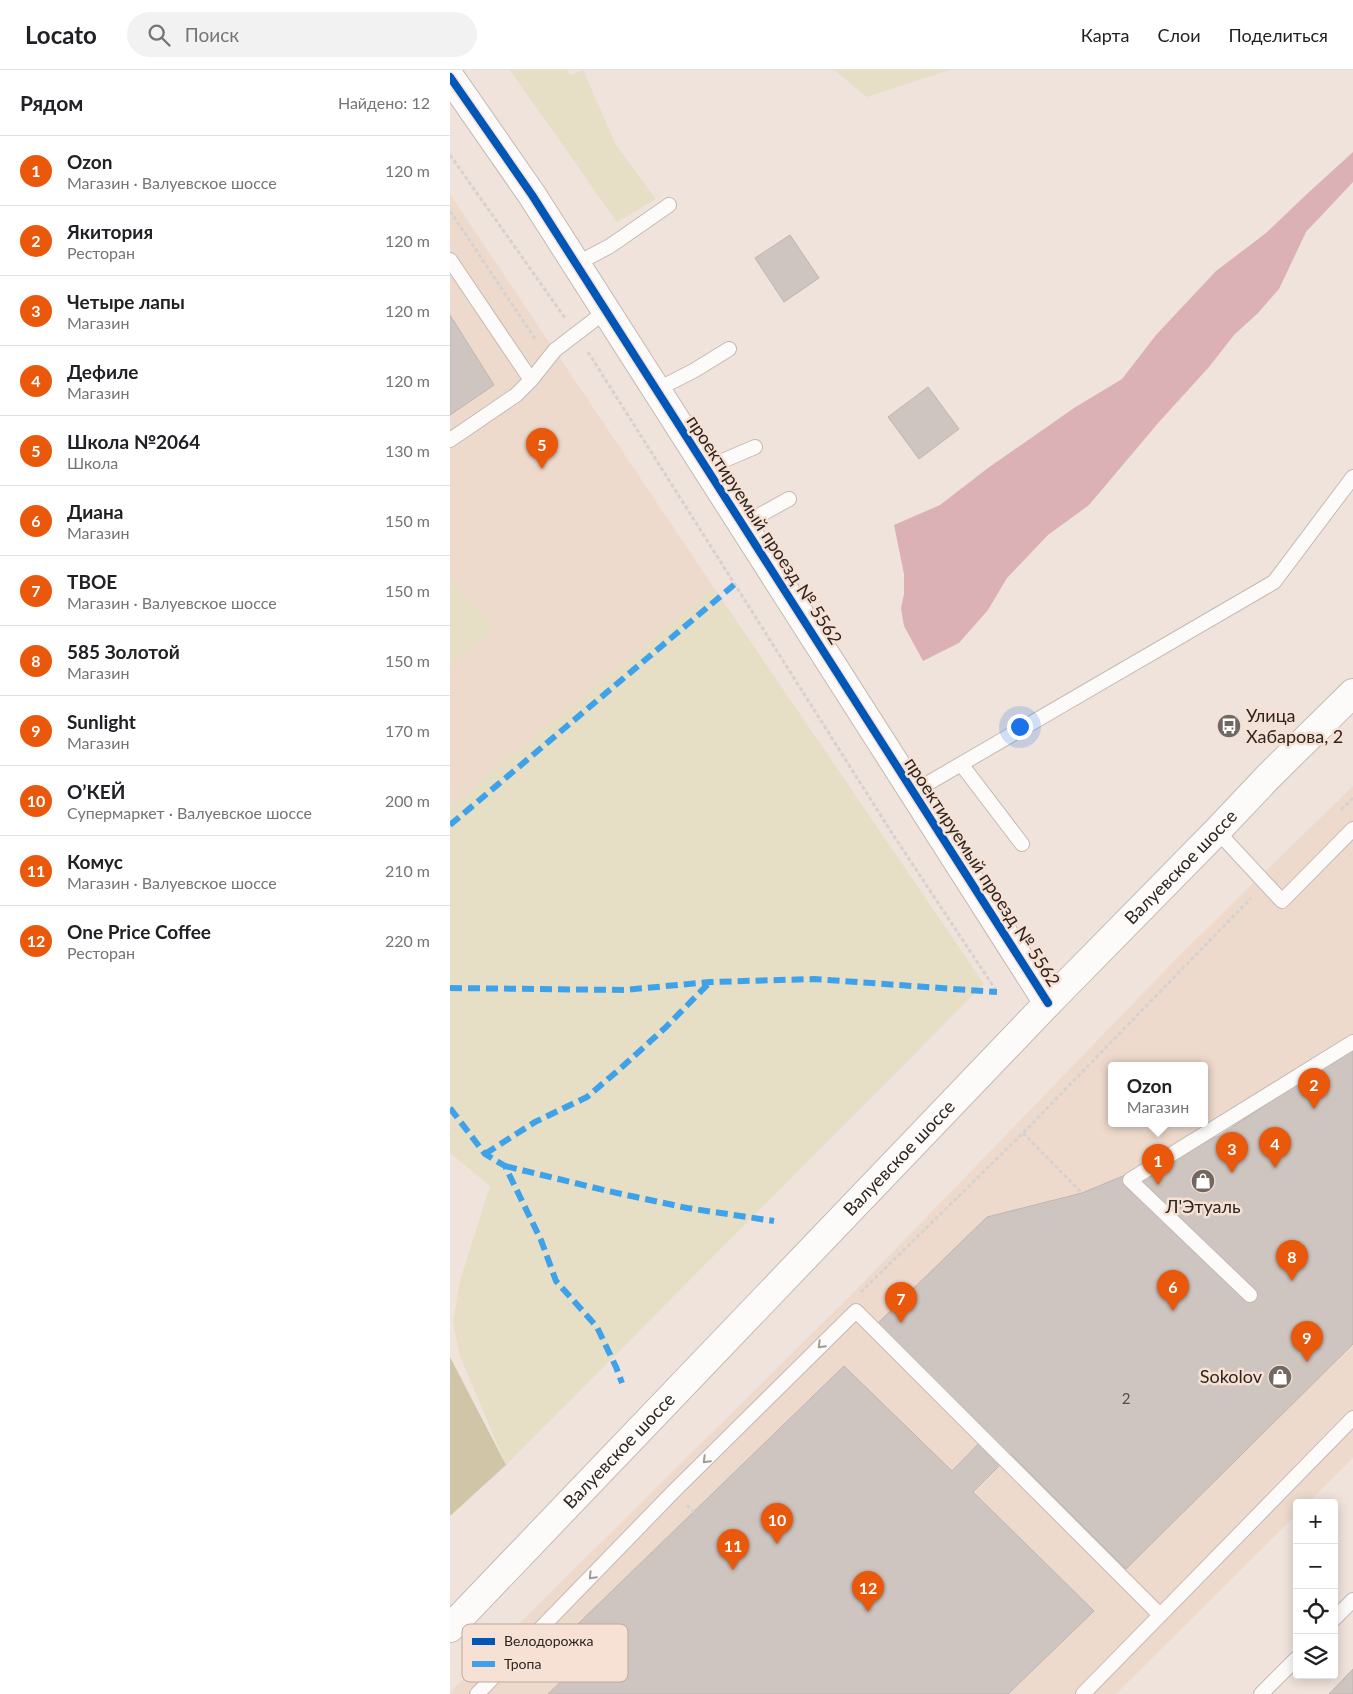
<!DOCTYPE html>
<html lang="ru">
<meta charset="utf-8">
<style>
body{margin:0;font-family:Lato,sans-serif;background:#f2f2f2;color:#202124}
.controls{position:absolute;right:15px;bottom:15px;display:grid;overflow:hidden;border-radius:5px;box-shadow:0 2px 12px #0003}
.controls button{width:45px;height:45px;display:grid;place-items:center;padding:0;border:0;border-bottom:1px solid #e0e0e0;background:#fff;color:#202124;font:25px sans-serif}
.you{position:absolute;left:569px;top:656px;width:18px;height:18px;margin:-12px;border:4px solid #fff;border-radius:50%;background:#1a73e8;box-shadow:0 0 0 8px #1a73e833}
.badge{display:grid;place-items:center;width:32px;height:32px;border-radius:50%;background:#ea580c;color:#fff;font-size:16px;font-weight:700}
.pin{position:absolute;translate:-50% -41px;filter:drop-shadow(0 1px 2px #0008)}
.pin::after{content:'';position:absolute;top:26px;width:18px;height:15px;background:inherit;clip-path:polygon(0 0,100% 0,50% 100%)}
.popup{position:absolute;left:658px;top:992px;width:100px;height:65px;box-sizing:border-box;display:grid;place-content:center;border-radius:5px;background:#fff;filter:drop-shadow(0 1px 4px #0005);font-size:16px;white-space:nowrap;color:#757577}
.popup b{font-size:19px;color:#202124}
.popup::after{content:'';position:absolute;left:50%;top:100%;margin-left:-10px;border:10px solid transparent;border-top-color:#fff}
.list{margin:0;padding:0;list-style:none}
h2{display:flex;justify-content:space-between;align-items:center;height:65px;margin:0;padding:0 20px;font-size:21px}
h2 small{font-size:16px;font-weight:400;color:#757577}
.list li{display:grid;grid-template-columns:32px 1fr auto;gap:15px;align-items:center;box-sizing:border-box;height:70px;padding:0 20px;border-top:1px solid #e0e0e0}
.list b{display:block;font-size:19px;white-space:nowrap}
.list p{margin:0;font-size:16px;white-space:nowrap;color:#757577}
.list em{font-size:16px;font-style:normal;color:#757577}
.icon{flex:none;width:28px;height:28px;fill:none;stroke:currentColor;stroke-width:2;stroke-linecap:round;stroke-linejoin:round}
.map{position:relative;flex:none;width:903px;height:1624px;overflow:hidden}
header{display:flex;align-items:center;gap:30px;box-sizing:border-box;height:70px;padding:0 25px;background:#fff;border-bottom:1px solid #e0e0e0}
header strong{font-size:24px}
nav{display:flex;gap:28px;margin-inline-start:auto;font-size:18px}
.search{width:350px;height:45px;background:#f2f2f2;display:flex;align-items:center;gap:12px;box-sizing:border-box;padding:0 18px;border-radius:28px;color:#757577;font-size:19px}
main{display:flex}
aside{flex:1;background:#fff}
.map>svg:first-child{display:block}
.built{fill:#eedacd;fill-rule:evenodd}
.green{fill:#e6dec5}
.forest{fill:#d0c6a7}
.water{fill:#dcb1b5}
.building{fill:#cfc5c0;stroke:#beb4b1}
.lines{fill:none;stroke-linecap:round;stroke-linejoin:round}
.lane-casing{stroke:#c3bab4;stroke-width:16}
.secondary-casing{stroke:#c3bab4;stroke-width:30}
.path{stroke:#d6d2cf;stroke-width:3;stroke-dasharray:4 2.5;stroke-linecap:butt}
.lane{stroke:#fdfbfa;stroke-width:14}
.secondary{stroke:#fdfbfa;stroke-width:28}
.quiet{stroke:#3ea2ea;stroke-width:6;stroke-dasharray:12 6;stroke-linecap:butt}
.cycleway-casing{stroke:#f7e1d4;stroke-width:11}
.cycleway{stroke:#0057b8;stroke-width:8}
.oneway{stroke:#9f9b98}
.labels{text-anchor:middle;stroke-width:5;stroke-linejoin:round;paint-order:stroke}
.number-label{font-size:15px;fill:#554d48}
.street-label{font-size:18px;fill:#2c2520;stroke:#f7e1d4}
.poi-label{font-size:18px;fill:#2c2520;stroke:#f7e1d4;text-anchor:start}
.key{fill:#f7e1d4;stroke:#baa99e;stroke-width:1}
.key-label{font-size:14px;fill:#2c2520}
</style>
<header>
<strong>Locato</strong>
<div class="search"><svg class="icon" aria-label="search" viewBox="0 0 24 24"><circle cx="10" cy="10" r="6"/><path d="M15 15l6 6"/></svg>Поиск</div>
<nav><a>Карта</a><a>Слои</a><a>Поделиться</a></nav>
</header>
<main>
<aside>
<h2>Рядом<small>Найдено: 12</small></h2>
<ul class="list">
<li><span class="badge">1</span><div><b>Ozon</b><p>Магазин · Валуевское шоссе</p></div><em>120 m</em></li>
<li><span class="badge">2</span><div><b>Якитория</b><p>Ресторан</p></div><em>120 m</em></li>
<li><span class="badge">3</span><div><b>Четыре лапы</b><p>Магазин</p></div><em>120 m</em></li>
<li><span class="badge">4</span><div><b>Дефиле</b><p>Магазин</p></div><em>120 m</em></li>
<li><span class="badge">5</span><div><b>Школа №2064</b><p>Школа</p></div><em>130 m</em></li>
<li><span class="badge">6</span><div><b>Диана</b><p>Магазин</p></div><em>150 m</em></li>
<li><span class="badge">7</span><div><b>ТВОЕ</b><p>Магазин · Валуевское шоссе</p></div><em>150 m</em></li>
<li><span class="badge">8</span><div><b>585 Золотой</b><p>Магазин</p></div><em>150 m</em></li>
<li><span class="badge">9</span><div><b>Sunlight</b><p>Магазин</p></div><em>170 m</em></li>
<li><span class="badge">10</span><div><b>О’КЕЙ</b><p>Супермаркет · Валуевское шоссе</p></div><em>200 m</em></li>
<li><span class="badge">11</span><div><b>Комус</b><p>Магазин · Валуевское шоссе</p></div><em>210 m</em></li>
<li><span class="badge">12</span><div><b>One Price Coffee</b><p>Ресторан</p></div><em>220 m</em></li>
</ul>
</aside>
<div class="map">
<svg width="903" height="1624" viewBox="0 0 903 1624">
<rect width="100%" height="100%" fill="#efe3dc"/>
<path class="built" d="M0 124 264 518 0 736Z
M903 716V1388L858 1433H847V1444L666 1624H0L4 1618 403 1223 731 884ZM662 996H754V1054H662Z"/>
<path class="green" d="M60 0H117L120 5 133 0 166 75 206 129 167 152Z
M384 0H499L417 27Z
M0 508 43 560 0 595Z
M264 518 534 914 56 1395 10 1286 3 1252 10 1211 40 1116 0 1083V736Z"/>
<path class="forest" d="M0 1287 56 1395 0 1446Z"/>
<path class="water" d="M903 82V112L856 162 829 219 808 243 784 265 759 297 709 352 639 435 598 465 557 508 538 540 509 573 473 591 454 556 451 538 454 524V504L444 455 490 435 538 398 624 338 672 309 706 265 766 201 816 163 858 123Z"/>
<path class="building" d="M340 165 369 208 334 232 305 188Z
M0 245 44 315 0 345Z
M478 317 509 359 469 389 438 347Z
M903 973V1274L676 1499 561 1384 523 1422 644 1541 558 1624H98L118 1605 98 1583 394 1296 502 1401 539 1363 428 1253 537 1147 632 1123 769 1066 894 983Z
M903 1599V1624H879Z"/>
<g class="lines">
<g class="lane-casing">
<path id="lane" d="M0 190 81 310
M126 194 160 176 219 135
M206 320 245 300 279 279
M0 370 66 325 81 310 105 280 156 241
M256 398 305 377
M292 455 339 429
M511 694 572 774
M463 722 824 512 903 407
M767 761 832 831 903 759
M800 1225 680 1110 903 972
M884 1549 903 1530
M27 1624 223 1422 406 1241 710 1545
M633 1624 903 1348
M811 1624 847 1588"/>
</g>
<g class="secondary-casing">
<g id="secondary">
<path d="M0 7 82 125 598 933"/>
<path id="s1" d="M0 1558 598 933 767 761 818 707 903 623"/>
</g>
</g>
<path class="path" d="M0 85 115 248
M0 141 86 270
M138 282 440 760 547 922
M891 740 903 728
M573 1063 632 1123
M411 1222 573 1063 801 828
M237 1435 244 1442"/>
<use href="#lane" class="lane"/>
<use href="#secondary" class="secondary"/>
<path class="quiet" d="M0 755 285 514
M0 918 174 920 260 912 364 909 547 922
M0 1038 35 1084 55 1096 91 1170 106 1211 147 1257 166 1297 172 1313
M35 1084 85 1052 137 1027 172 997 216 957 260 912
M55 1096 158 1121 237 1138 324 1151"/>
<g class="cycleway-casing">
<path id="cycleway" d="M0 7 82 125 598 933"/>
</g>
<use href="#cycleway" class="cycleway"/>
</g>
<defs><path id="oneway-chevron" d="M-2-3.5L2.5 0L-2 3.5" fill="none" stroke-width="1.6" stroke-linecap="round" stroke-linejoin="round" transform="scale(1.25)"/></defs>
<g class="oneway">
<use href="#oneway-chevron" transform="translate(371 1275) rotate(135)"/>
<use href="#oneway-chevron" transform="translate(256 1390) rotate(135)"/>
<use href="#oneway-chevron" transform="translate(142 1506) rotate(134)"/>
</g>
<defs>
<g id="bus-disc" transform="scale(1.25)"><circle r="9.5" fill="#706862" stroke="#f7e1d4"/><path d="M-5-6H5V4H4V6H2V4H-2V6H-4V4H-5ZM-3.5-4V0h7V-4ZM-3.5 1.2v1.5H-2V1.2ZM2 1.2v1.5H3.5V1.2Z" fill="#fff"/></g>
<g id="shop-disc" transform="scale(1.25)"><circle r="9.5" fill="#706862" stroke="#f7e1d4"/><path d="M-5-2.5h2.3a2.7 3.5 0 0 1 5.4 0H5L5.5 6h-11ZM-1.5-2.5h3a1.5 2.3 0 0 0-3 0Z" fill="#fff"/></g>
</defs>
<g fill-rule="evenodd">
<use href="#bus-disc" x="779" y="656"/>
<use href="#shop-disc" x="753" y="1111"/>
<use href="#shop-disc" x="830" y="1307"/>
</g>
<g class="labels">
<g class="number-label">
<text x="676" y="1334">2</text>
</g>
<g class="street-label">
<text transform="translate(314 460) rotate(57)" y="6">проектируемый проезд № 5562</text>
<text dy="6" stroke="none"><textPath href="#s1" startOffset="1055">Валуевское шоссе</textPath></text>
<text transform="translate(532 802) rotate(57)" y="6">проектируемый проезд № 5562</text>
<text dy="6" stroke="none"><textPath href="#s1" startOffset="650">Валуевское шоссе</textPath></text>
<text dy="6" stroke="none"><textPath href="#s1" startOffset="245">Валуевское шоссе</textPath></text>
</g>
<g class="poi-label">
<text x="796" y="652">Улица<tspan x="796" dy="21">Хабарова, 2</tspan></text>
<text x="753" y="1143" text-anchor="middle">Л'Этуаль</text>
<text x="812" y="1313" text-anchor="end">Sokolov</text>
</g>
</g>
<rect x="12" y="1554" width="166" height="58" rx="8" class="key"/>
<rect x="22" y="1568" width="23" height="7" fill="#0057b8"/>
<rect x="22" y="1591" width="23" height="6" fill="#3ea2ea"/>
<g class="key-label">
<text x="54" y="1576">Велодорожка</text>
<text x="54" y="1599">Тропа</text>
</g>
</svg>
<div class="controls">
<button>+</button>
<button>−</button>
<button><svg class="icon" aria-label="locate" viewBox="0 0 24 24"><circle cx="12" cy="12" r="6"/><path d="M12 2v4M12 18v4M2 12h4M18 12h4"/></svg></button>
<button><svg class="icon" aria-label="layers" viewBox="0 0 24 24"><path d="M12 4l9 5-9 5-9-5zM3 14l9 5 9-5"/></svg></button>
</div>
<div class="you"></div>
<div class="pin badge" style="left:708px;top:1115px">1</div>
<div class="popup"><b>Ozon</b>Магазин</div>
<div class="pin badge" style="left:864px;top:1039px">2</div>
<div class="pin badge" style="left:782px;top:1103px">3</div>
<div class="pin badge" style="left:825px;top:1098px">4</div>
<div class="pin badge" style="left:92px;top:399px">5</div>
<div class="pin badge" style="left:723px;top:1241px">6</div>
<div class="pin badge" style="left:451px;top:1253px">7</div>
<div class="pin badge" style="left:842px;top:1211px">8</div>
<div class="pin badge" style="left:857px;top:1292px">9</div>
<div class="pin badge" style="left:327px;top:1474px">10</div>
<div class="pin badge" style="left:283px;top:1500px">11</div>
<div class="pin badge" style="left:418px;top:1542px">12</div>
</div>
</main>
